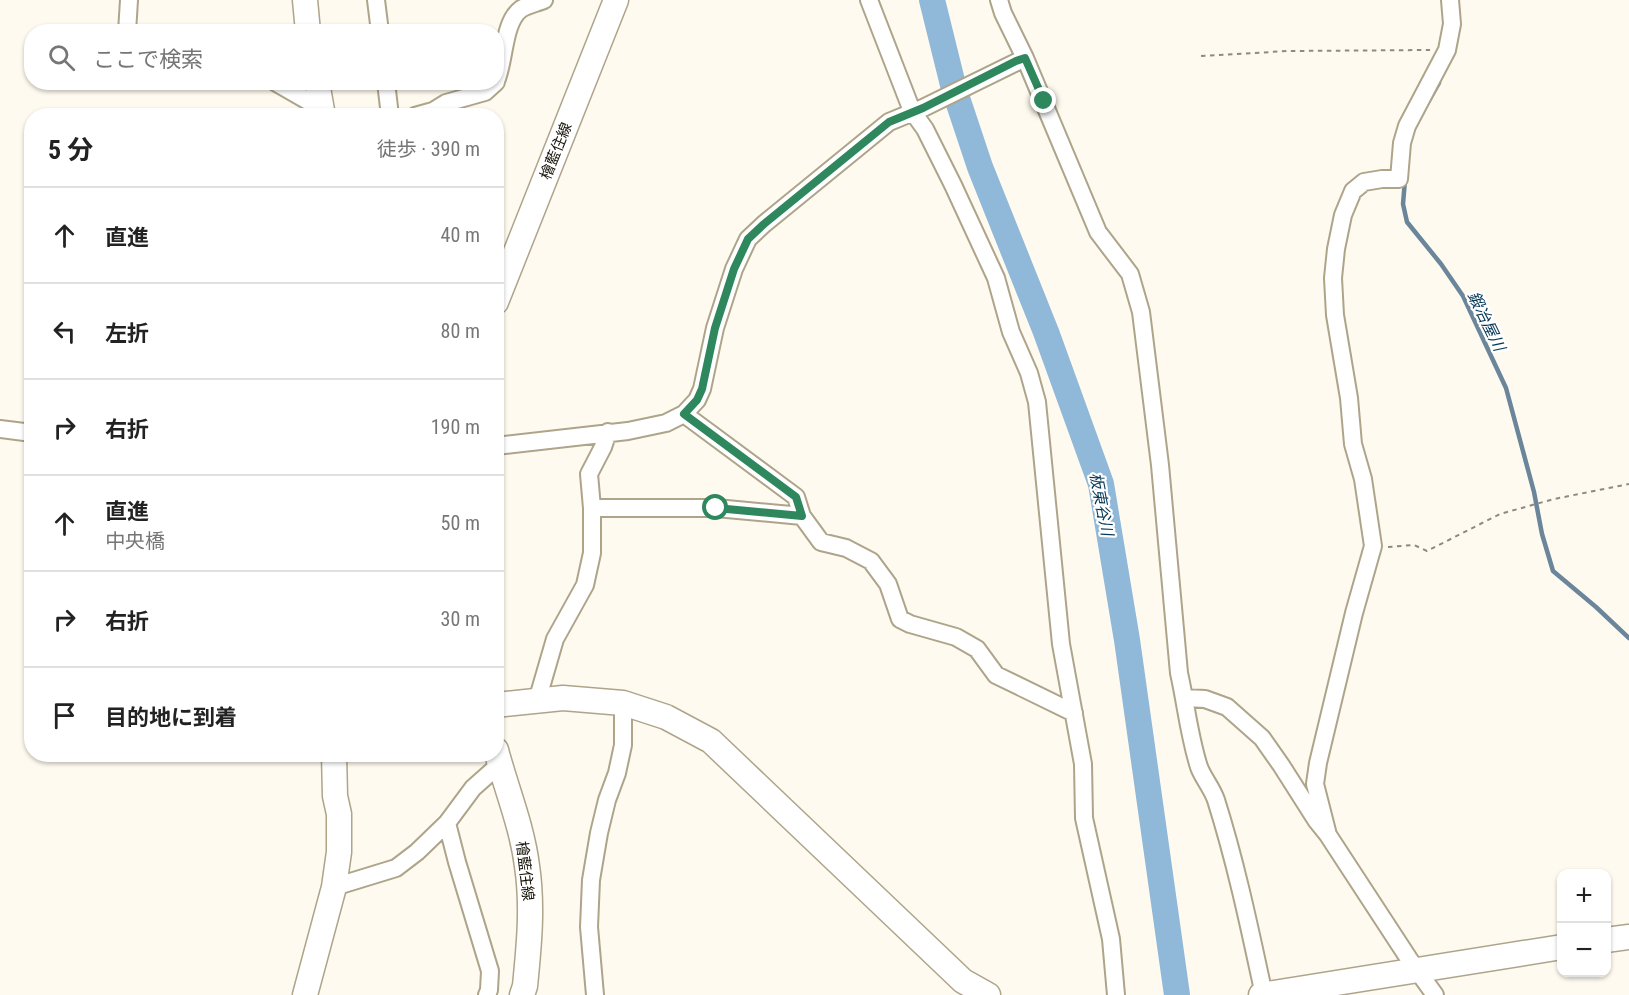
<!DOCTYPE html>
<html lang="ja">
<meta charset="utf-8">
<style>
body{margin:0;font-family:"Roboto Condensed","Noto Sans JP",sans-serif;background:#f2f2f2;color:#222}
.controls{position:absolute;right:18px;bottom:18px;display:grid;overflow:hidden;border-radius:12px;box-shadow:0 2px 4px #0004}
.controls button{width:54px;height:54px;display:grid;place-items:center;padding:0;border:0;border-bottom:2px solid #e0e0e0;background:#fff;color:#222;font:30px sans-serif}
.stop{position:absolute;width:18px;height:18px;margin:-14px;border:4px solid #2e875d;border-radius:50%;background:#fff}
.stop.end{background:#2e875d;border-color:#fff;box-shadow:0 2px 6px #0008}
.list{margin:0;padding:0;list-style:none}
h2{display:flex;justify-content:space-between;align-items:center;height:78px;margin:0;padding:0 24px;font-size:26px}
h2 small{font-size:20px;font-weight:400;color:#767676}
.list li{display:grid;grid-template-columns:39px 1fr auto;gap:18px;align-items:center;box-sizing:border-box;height:96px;padding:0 24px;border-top:2px solid #e0e0e0}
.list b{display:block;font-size:22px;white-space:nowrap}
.list p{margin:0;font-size:20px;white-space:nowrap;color:#767676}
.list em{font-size:20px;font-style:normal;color:#767676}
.icon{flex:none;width:33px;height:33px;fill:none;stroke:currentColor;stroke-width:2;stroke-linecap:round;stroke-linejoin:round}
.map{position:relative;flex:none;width:1629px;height:995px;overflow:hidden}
.search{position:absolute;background:#fff;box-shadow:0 2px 4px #0004;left:24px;top:24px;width:480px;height:66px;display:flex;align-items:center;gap:15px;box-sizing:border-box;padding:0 21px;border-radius:24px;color:#767676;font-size:22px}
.panel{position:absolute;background:#fff;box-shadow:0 2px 4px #0004;left:24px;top:108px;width:480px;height:654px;border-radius:24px}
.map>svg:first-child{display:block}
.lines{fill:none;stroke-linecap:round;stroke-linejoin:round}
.stream{stroke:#6b869a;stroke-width:4.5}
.river{stroke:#90b8d8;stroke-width:26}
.street-casing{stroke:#aea48a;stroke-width:20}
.secondary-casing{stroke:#aea48a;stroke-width:27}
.path{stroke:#8e8a80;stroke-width:2;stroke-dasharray:4.5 4.5;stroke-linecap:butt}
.street{stroke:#fff;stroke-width:16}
.secondary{stroke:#fff;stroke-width:24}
.route{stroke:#2e875d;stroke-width:8}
.labels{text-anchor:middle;stroke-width:4.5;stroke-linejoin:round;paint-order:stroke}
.street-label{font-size:15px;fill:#161309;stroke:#fff}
.water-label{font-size:16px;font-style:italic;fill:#043756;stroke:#fff}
</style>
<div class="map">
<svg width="1629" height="995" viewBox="0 0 1629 995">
<rect width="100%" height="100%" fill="#fefaef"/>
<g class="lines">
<path class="stream" d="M1427 104 1439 83
M1405 180 1403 204 1407 222 1441 264 1463 296 1506 388 1534 492 1542 534 1553 571 1596 607 1629 638"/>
<path class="river" d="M932 0 954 89 980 167 1046 332 1101 484 1127 640 1177 995"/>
<g class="street-casing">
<path id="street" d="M376 0 380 32
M869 0 912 111 925 129 953 185 996 278 1011 332 1029 373 1037 402 1061 644 1083 764 1084 818 1111 939 1116 995
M999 0 1003 13 1025 58 1098 232 1130 274 1141 312 1160 465 1179 673C1186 704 1189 736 1199 767 1203 778 1212 788 1216 800 1236 863 1250 930 1264 995
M127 32 129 0
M496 81C505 61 503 22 521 9 527 5 537 3 544 0
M275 82 322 109
M386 82 390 116
M415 116 433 111 446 103 485 92 496 82
M684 414 796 497 802 516
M0 429 32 433
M496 446 628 431 666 423 684 414 697 400 702 389 715 328 734 269 748 239 764 224 889 122 923 108 1025 58
M592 508H716L802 516 821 542 846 548 871 561 888 584 900 619 910 624 956 637 977 649 996 675 1074 713
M1185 698 1205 699 1227 707 1262 738 1281 765 1316 820 1328 835 1409 959 1435 995
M537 701 555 639 585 585 592 553V508L589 474 603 447 608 432
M447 823 457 862 490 971 489 990 487 995
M1328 835 1315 784 1318 763 1354 613 1373 546 1363 479 1353 444 1349 398 1335 315 1333 278 1336 249 1343 215 1353 191 1364 182 1382 179H1399L1402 143 1407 126 1447 50 1452 24 1450 0
M334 887 396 868 417 852 447 823 473 788 500 764
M595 995 589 927 591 880 599 833 607 800 617 773 623 745V703"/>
</g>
<g class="secondary-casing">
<path id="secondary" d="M305 0 308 32
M317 82 323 116
M496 302 616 0
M496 705 563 698 623 703 666 717 711 741 963 981 988 995
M496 750C506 788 522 826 527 866 533 906 529 946 525 986L522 995
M1606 940 1629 937
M305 995 334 887 339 852V814L335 796 334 754
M1261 995 1562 947"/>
</g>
<path class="path" d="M1201 56 1288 51 1430 50
M1388 547 1414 545 1427 551 1500 514 1554 499 1629 484"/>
<use href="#street" class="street"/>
<use href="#secondary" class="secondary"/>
</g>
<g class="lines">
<path class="route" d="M716 508 802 516 796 497 684 414 697 400 702 389 715 328 734 269 748 239 764 224 889 122 923 108 1016 61 1025 58 1044 101"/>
</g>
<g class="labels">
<g class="street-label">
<text transform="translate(556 151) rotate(-68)" y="5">檜藍住線</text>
<text transform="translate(525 871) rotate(83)" y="5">檜藍住線</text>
</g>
<g class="water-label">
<text transform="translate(1487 321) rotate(64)" y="6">鍛冶屋川</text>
<text transform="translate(1102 504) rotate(79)" y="6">板東谷川</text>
</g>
</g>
</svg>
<div class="controls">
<button>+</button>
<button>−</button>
</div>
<div class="stop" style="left:716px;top:508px"></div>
<div class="stop end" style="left:1044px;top:101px"></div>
<div class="search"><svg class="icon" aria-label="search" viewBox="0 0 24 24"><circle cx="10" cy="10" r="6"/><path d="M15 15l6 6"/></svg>ここで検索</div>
<section class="panel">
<h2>5 分<small>徒歩 · 390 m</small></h2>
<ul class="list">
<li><svg class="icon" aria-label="ahead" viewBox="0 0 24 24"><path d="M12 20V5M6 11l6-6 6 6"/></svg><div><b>直進</b></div><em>40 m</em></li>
<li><svg class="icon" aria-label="left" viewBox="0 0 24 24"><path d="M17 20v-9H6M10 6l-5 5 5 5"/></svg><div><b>左折</b></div><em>80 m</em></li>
<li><svg class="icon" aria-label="right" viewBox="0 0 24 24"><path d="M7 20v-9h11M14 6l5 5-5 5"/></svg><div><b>右折</b></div><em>190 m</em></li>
<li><svg class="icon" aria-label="ahead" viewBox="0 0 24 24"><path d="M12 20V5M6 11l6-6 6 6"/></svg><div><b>直進</b><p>中央橋</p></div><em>50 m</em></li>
<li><svg class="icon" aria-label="right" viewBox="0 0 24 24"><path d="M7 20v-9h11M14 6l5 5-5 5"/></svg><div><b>右折</b></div><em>30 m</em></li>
<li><svg class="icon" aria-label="arrive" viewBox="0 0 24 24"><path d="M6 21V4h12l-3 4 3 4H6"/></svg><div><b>目的地に到着</b></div></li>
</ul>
</section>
</div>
